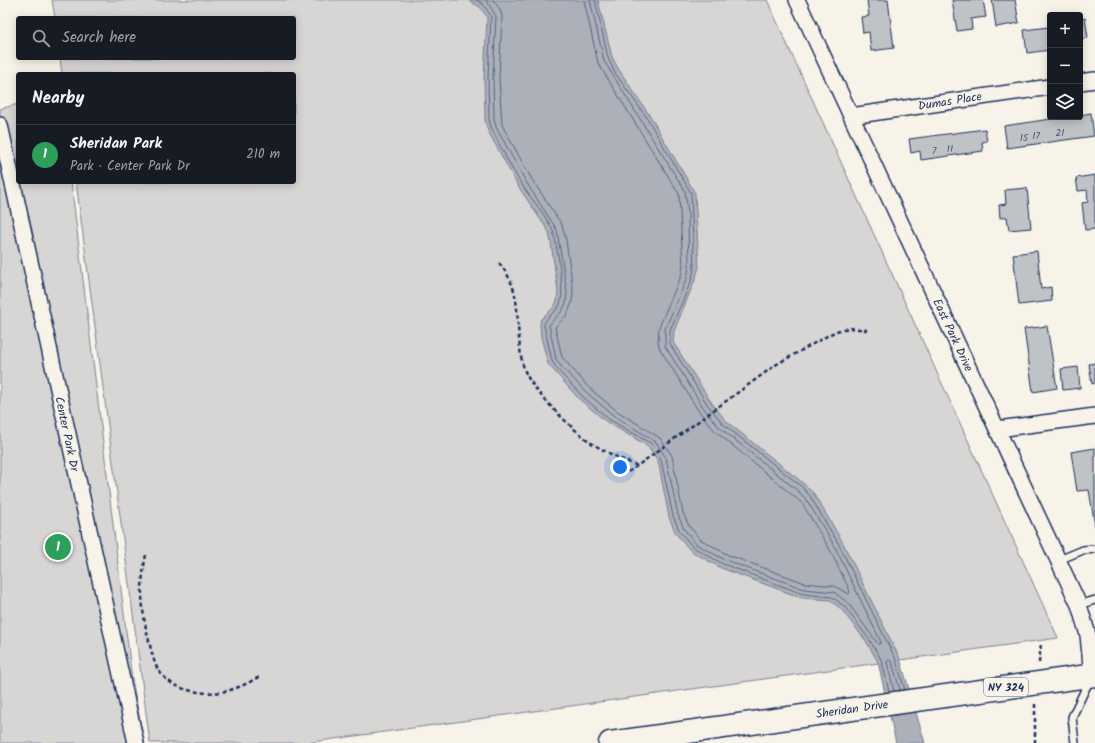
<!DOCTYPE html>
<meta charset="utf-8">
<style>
body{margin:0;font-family:Kalam,sans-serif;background:#242831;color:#f1f3f6}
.controls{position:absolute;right:12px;top:12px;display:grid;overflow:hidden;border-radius:4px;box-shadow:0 2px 10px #0003}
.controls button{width:36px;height:36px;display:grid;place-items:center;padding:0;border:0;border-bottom:1px solid #363941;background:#171b24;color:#f1f3f6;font:20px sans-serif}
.you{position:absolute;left:620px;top:467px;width:14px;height:14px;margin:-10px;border:3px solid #fff;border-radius:50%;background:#1a73e8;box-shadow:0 0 0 6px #1a73e833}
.badge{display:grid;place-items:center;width:26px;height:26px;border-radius:50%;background:#0f766e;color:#fff;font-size:13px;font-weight:700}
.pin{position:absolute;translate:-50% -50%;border:2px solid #fff;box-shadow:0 1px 4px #0006}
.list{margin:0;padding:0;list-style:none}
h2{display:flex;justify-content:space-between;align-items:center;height:52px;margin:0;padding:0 16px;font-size:17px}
h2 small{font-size:13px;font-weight:400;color:#9ea1a6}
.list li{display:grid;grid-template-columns:26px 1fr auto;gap:12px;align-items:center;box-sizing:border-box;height:60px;padding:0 16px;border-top:1px solid #363941}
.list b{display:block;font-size:15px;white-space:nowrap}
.list p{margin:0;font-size:13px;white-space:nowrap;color:#9ea1a6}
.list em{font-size:13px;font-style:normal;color:#9ea1a6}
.icon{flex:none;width:22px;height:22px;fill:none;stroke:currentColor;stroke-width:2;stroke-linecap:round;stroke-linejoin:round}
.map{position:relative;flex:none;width:1095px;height:743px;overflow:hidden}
.search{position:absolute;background:#171b24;box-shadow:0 2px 10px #0003;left:16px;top:16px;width:280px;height:44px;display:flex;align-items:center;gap:10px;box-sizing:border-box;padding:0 14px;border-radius:4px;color:#9ea1a6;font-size:15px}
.panel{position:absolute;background:#171b24;box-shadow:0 2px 10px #0003;left:16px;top:72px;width:280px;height:112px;border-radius:4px}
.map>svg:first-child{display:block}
.green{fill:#d7d6d4;stroke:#798299}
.water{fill:#acb0b9;stroke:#727c95}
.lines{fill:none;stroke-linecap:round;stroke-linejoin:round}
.shore{stroke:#556382;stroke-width:1}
.building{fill:#c0c3c5;stroke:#1b2f5e}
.service-casing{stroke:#1b2f5e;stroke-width:10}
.minor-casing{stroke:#1b2f5e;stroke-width:18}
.primary-casing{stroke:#1b2f5e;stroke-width:25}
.path{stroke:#1b2f5e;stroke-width:2.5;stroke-dasharray:4 3;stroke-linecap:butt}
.service{stroke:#f7f3e8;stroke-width:7}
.minor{stroke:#f7f3e8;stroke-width:15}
.primary{stroke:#f7f3e8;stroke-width:22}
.labels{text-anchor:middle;stroke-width:3.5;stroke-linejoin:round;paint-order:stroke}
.number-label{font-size:10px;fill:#445478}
.shield{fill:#f7f3e8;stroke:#5d6a87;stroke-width:1}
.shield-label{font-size:11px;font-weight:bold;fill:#1b2f5e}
.street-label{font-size:12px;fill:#1b2f5e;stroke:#f7f3e8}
</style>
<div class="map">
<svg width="1095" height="743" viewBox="0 0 1095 743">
<rect width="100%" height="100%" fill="#f7f3e8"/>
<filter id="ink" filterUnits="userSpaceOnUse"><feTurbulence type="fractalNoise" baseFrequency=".025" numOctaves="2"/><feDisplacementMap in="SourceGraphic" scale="8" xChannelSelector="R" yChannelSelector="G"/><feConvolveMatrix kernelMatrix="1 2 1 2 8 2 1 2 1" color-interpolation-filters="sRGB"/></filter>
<g filter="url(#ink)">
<path class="green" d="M52 0H767L1058 638 305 743H150L76 182H294V74H62L60 58H294V18H55Z
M18 104V182H71L132 679 144 743H0V109Z"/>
<path class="water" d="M468 0H598L612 57 619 70 650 116 695 193 699 267 695 280 674 331 673 342 711 402 726 421 803 483 814 494 842 541 900 659 925 743H896L878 662 866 641 841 609 830 600 802 598 721 568 691 551 676 534 669 517 658 461 648 446 608 423 579 399 548 364 541 337 540 325 541 319 554 307 557 301 558 291 551 243 549 232 518 186 488 131 485 120 484 78 487 17 480 7Z"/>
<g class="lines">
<path class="shore" d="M476 0 483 4 491 16 488 78 489 120 492 129C501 148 511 168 522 185 532 200 546 215 553 231 557 244 564 288 561 301 559 312 546 315 544 325L552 361 557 369 582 396 610 420 652 444 661 460 673 516 680 532 693 547 723 564 803 594 832 597 844 606 869 639 882 661 889 692
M486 0 496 16 493 78 494 119 496 127 526 182 557 230 567 292 566 303 562 311 549 325 556 359 561 366 586 392 613 415 656 442 666 458 678 515 684 529 696 544 725 560 804 589 834 592 848 603 878 644H880L881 642 834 545 806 499 797 490 719 427 703 407 665 346V329L687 278 689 267 688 214 685 191 604 61 590 0
M493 0 500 9 502 16 499 78 502 125 531 178 562 225 566 240 573 290 572 302 567 315 555 327 562 357 589 388 617 411 660 438 672 456 683 513 689 526 700 539 728 555 805 583 834 586 849 594 850 591 829 548 802 503 715 431 698 410 660 349 658 342 659 327 681 276 683 266 679 194 598 63 584 0
M595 0 608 58 615 73 647 118 691 193 694 267 692 279 670 330V344L707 404 723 424 801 486 810 496 838 543 896 660 905 690
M894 691 887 662 889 660 892 662 900 690"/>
</g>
<path class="building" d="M867 0H888L894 48 871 51 869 32 863 33 861 17 869 16Z
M952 0H983L986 17 971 19 972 29 957 31Z
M992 0H1015L1019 23 996 27Z
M1085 18 1088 38 1080 39V19Z
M1049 27 1050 50 1027 53 1024 30Z
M1091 113 1094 136 1007 148 1004 126 1064 117H1080V115Z
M985 129 987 141 982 142 983 151 921 160 920 151 911 153 909 139Z
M1095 175V229L1085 230 1082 203 1088 202 1087 190 1078 191 1076 178Z
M1027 188 1031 228 1009 230 1007 217 1000 218 999 205 1006 204 1005 190Z
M1037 251 1041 289 1051 287 1052 301 1019 305 1013 254Z
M1047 326 1057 388 1033 392 1024 329Z
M1095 363V383L1092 384 1089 364Z
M1078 367 1080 388 1063 390 1061 369Z
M1095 448V526L1089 490 1077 491 1071 452Z"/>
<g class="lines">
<g class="service-casing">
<path id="service" d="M1059 560 1083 550 1095 549
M1079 605 1095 600
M1075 743 1072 717 1090 679"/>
</g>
<g class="minor-casing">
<path id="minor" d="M797 0 1079 605 1088 635 1092 676
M1080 82 1095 80
M851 116 1050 87
M0 125 136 743
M998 429 1095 416"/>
</g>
<g class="primary-casing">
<path id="primary" d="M610 743 1095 675"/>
</g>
<path class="path" d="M499 263C520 288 516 309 519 338 520 349 521 361 525 371 531 390 576 433 593 444 607 453 622 459 637 466L777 364 836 331 849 328 867 330
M628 472 637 466
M146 555C140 583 141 609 148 637 151 648 153 662 159 671 172 691 205 696 226 691 237 689 249 682 260 677
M1039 663 1041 643
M1035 704V743"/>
<use href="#service" class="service"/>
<use href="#minor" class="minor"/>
<use href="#primary" class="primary"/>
</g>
</g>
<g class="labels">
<g class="number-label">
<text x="1060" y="136">21</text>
<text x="1036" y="139">17</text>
<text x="1024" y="141">15</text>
<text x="950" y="152">11</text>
<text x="934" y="154">7</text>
</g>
<rect class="shield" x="984" y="678" width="44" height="18" rx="3"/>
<g class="shield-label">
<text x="1006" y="691">NY 324</text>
</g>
<g class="street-label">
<text transform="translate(950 101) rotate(-9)" y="4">Dumas Place</text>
<text transform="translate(953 335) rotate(65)" y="4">East Park Drive</text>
<text transform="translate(67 434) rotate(78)" y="4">Center Park Dr</text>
<text transform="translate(852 709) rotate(-8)" y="4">Sheridan Drive</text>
</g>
</g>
</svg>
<div class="controls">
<button>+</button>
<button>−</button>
<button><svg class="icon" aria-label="layers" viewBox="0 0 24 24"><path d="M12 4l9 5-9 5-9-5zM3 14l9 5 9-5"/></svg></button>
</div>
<div class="you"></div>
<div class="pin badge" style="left:58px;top:547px;background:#2e9e5b">1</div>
<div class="search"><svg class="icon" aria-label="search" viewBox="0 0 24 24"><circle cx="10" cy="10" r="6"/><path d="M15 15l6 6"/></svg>Search here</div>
<section class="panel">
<h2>Nearby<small></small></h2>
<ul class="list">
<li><span class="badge" style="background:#2e9e5b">1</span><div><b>Sheridan Park</b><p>Park · Center Park Dr</p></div><em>210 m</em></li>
</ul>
</section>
</div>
